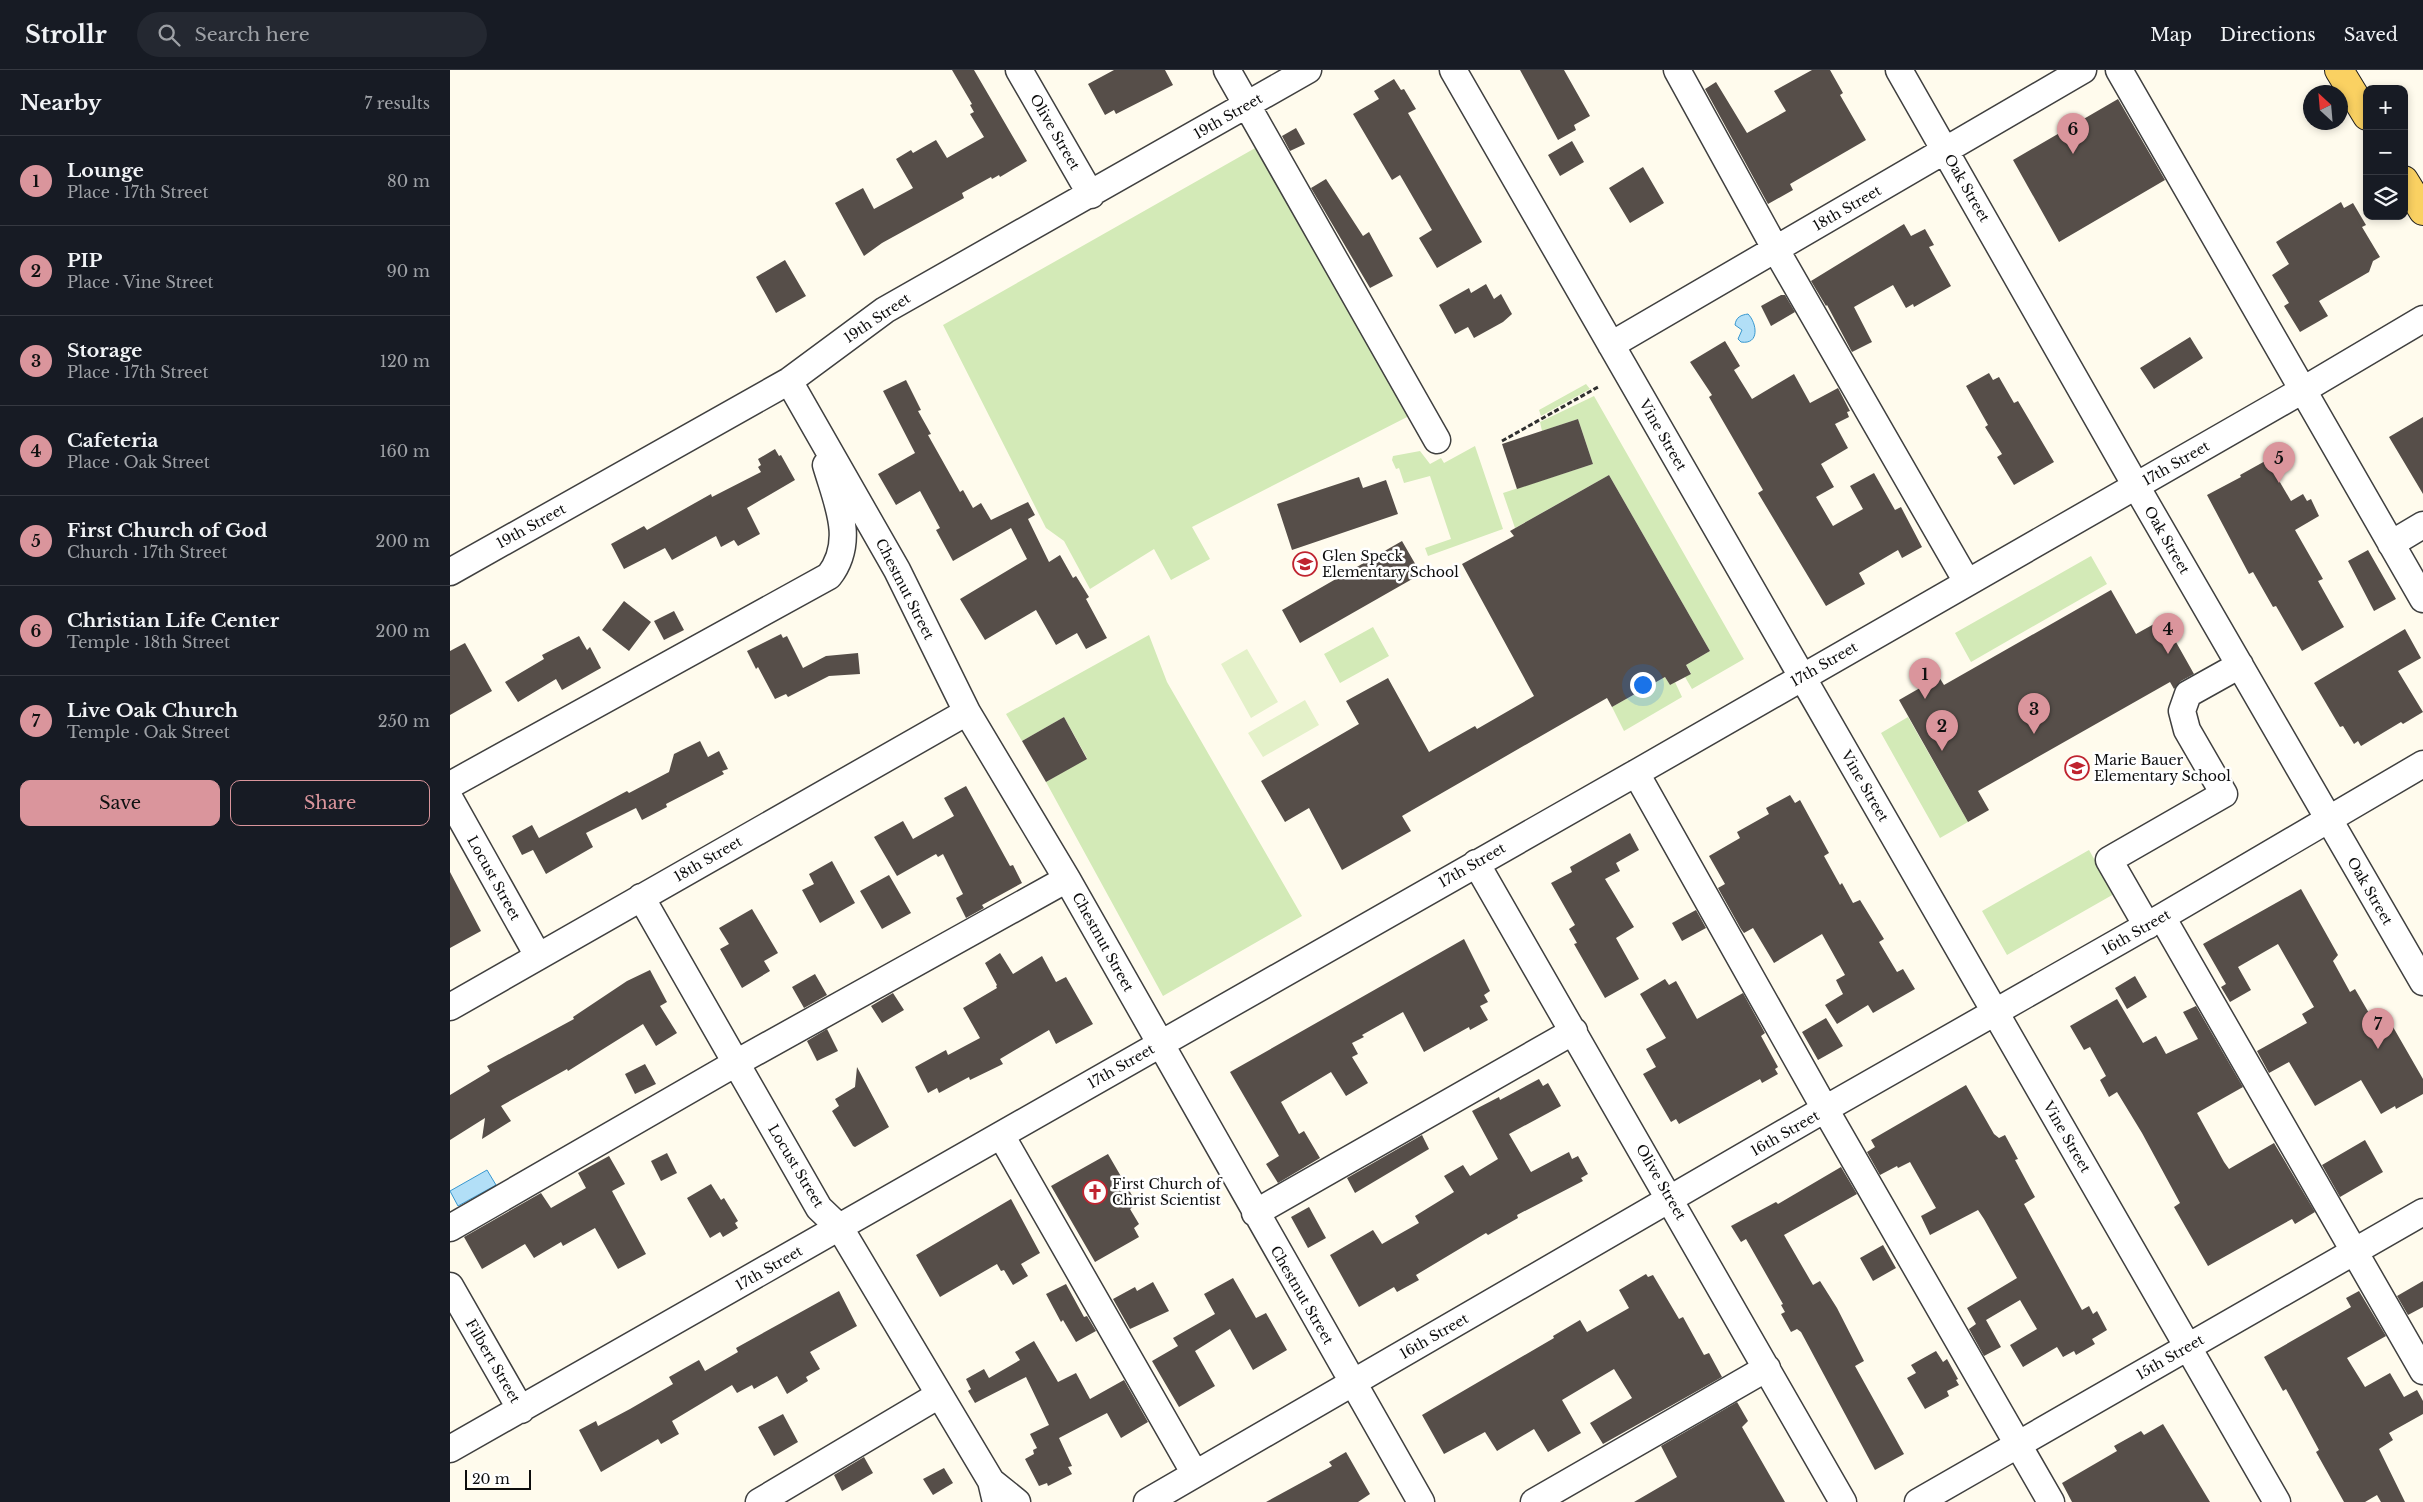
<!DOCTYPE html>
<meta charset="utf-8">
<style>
body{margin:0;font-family:"Libre Baskerville",serif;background:#242831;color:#f1f3f6}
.controls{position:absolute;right:15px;top:15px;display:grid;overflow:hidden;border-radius:10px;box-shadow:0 2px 8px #0003}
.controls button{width:45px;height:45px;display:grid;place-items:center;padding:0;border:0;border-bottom:1px solid #363941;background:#171b24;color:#f1f3f6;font:25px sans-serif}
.compass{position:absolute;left:1853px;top:15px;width:45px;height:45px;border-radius:50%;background:#171b24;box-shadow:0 2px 8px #0003;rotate:334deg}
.scale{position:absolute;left:15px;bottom:12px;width:66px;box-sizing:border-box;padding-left:5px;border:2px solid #0d0d0d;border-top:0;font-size:14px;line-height:18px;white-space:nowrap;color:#0d0d0d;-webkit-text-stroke:4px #fff;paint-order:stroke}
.you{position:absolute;left:1192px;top:614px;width:18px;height:18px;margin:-12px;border:4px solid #fff;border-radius:50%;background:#1a73e8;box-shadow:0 0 0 8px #1a73e833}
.badge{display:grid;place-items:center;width:32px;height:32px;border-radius:50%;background:#da959c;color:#111;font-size:16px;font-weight:700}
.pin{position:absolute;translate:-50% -41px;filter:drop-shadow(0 1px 2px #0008)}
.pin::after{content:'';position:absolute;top:26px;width:18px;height:15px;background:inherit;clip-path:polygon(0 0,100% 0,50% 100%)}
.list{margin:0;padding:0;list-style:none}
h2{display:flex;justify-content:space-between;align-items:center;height:65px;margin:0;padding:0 20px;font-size:21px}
h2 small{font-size:16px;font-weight:400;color:#9ea1a6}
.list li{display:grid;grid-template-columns:32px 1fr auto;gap:15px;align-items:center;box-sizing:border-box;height:90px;padding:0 20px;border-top:1px solid #363941}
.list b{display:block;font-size:19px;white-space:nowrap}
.list p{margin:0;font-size:16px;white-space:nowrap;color:#9ea1a6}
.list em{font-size:16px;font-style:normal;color:#9ea1a6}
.actions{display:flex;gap:10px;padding:15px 20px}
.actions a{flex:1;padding:11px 0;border:1px solid #da959c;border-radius:10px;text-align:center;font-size:18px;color:#da959c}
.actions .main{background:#da959c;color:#111}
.icon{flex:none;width:28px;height:28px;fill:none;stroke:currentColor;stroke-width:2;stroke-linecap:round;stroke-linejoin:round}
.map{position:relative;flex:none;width:1973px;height:1432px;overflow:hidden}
header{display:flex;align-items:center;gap:30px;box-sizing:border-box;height:70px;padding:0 25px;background:#171b24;border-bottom:1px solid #363941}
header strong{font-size:24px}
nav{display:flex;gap:28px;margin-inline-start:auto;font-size:18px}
.search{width:350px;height:45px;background:#242831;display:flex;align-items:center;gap:12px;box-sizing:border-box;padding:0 18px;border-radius:28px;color:#9ea1a6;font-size:19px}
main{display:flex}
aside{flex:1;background:#171b24}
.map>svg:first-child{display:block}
.green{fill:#d3eab7}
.pitch{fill:#e4f1c9}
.water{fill:#b2dff7;stroke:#3897cf}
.building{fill:#564e49}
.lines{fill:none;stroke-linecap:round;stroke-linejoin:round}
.minor-casing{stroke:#404040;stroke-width:29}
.major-casing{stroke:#1e1e1e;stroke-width:30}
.path{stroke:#2f2f2f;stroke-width:3;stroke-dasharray:5 2.5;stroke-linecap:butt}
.minor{stroke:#fff;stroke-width:26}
.major{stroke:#fad162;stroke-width:28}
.labels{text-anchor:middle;stroke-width:5;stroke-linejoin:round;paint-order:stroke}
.street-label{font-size:14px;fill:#0d0d0d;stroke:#fff}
.poi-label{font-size:14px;fill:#0d0d0d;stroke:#fff;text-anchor:start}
</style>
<header>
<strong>Strollr</strong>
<div class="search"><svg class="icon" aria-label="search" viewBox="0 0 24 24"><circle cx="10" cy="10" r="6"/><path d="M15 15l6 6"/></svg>Search here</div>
<nav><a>Map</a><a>Directions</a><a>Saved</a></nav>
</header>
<main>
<aside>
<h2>Nearby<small>7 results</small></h2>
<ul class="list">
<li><span class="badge">1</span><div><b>Lounge</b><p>Place · 17th Street</p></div><em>80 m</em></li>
<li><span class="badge">2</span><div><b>PIP</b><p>Place · Vine Street</p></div><em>90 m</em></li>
<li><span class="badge">3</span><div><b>Storage</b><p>Place · 17th Street</p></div><em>120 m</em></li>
<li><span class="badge">4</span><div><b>Cafeteria</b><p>Place · Oak Street</p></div><em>160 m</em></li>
<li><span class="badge">5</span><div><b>First Church of God</b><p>Church · 17th Street</p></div><em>200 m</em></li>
<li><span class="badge">6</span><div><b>Christian Life Center</b><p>Temple · 18th Street</p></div><em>200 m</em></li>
<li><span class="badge">7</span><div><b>Live Oak Church</b><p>Temple · Oak Street</p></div><em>250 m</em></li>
</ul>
<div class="actions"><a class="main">Save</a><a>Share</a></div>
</aside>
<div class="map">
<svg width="1973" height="1432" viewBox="0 0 1973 1432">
<rect width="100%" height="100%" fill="#fffbed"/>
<path class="green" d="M807 77 961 345 742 457 760 489 721 510 704 479 640 519 614 471 596 458 493 255Z
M1136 314 1140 319 1091 346 1089 340Z
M1144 326 1294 589 1242 619 1235 607 1241 603 1236 595 1260 581 1159 405 1065 458 1053 423 1143 394 1128 349 1092 361 1090 352Z
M1025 376 1053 459 978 486 975 478 1001 469 980 406 954 413 949 398 946 399 942 390 943 386 970 381 980 394 991 388 994 393Z
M1641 486 1657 514 1521 592 1505 563Z
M923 557 939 586 890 613 874 584Z
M699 565 717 612 852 846 713 926 596 712 637 688 614 647 572 671 556 644Z
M1215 607 1220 615 1225 612 1232 627 1174 661 1162 637Z
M1458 647 1518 752 1490 768 1431 663Z
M1639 780 1664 824 1557 885 1532 841Z"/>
<path class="pitch" d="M797 579 828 632 801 648 771 594Z
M855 630 869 655 813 687 798 663Z"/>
<path class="water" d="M1298 244C1307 253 1310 275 1291 272L1288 269 1292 260 1285 255C1286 247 1291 245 1298 244Z
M37 1100 46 1115 8 1136 0 1121Z"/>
<path class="building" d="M502 0H524L577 91 550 107 549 105 542 109 541 107 512 123 514 128 432 173 414 186 385 133 413 118 424 139 463 118 446 89 461 80 463 83 486 70 497 88 534 67 520 44 524 42 520 35 522 34Z
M664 0H715L723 15 666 44 664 40 655 45 638 14Z
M1070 0H1114L1140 46 1124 55 1126 60 1108 70Z
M1362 0H1380L1393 23 1390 25 1416 70 1340 114 1343 120 1318 134 1255 19 1266 12 1297 63 1336 41 1324 21Z
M944 9 951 20 954 19 966 39 958 43 1032 172 987 198 969 168 982 160 950 105 942 110 903 44 929 29 924 21Z
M1668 29 1715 110 1609 172 1563 90Z
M846 58 855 74 840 81 832 66Z
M1122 71 1134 92 1110 106 1098 85Z
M1193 97 1214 133 1180 153 1159 118Z
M876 109 913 166 919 162 943 206 920 218 861 118Z
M1891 132 1894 138 1903 133 1916 155 1912 157 1930 187 1923 191 1919 202 1869 231 1878 246 1850 262 1834 236 1839 233 1822 205 1839 194 1826 172Z
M1454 154 1461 166 1475 159 1484 175 1479 177 1501 216 1464 237 1463 234 1456 238 1443 215 1404 237 1422 272 1402 282 1377 235 1376 236 1361 211Z
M335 190 356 226 326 243 306 207Z
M1036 214 1044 229 1051 224 1062 244 1053 252 1024 268 1018 257 1005 264 989 235 1019 218 1021 223Z
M1331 225H1335L1345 242 1321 256 1311 236Z
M1740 267 1753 288 1704 319 1690 298Z
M1275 271 1290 296 1284 300 1302 329 1344 304 1360 333 1388 318 1400 341 1397 342 1399 347 1385 354 1398 378 1371 394 1384 417 1366 427 1383 456 1413 439 1400 416 1424 403 1445 440 1451 437 1472 477 1452 488 1448 480 1409 503 1415 514 1376 536 1308 423 1313 420 1259 327 1262 325 1240 292Z
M1539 303 1543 310 1549 307 1564 333 1568 331 1604 392 1564 415 1547 387 1552 384 1535 357 1538 355 1516 316Z
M456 310 471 340 468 341 481 364 478 365 510 422 513 420 523 438 531 433 541 450 578 432 585 445 578 449 599 492 610 485 623 508 626 506 639 527 636 529 657 568 636 579 627 563 606 575 586 540 535 570 510 529 577 489 561 458 503 491 486 460 490 458 470 421 446 435 428 404 465 383 433 321Z
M1973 347V424L1939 367Z
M1128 349 1143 394 1067 419 1052 374Z
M325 379 329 386 331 385 345 410 297 438 310 464 288 476 284 470 271 477 266 466 222 490 215 478 174 499 161 474 194 456 197 460 261 424 262 427 311 402 308 397 311 395 308 389Z
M1817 390 1841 431 1853 424 1857 431 1861 429 1869 446 1845 460 1873 509 1868 511 1894 557 1852 581 1826 536 1823 537 1803 502 1799 504 1757 425 1791 407 1790 405Z
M1159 405 1260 581 1236 595 1241 604 1220 615 1215 607 1162 637 1157 628 952 746 961 761 892 800 859 738 835 752 811 711 909 654 896 631 938 608 979 682 1025 656 1027 659 1084 626 1012 494 1064 466 1060 461Z
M909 407 913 418 936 410 948 444 842 480 827 434Z
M952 471 971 504 850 573 832 540Z
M1918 480 1946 529 1924 541 1898 491Z
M1661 520 1686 564 1713 549 1744 604 1731 611 1724 619 1720 612 1528 721 1539 740 1518 752 1449 630 1489 607 1494 615Z
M174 531 201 552 179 581 152 560Z
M224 541 234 560 214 570 204 551Z
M1955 559 1971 588 1948 601 1973 642 1953 654 1951 652 1911 676 1908 671 1904 674 1893 656 1890 657 1864 613Z
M331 564 333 568 337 566 353 598 376 586 408 583 410 604 379 606 338 627 336 624 325 629 308 597 306 599 297 581Z
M129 566 137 580 140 577 151 598 112 620 106 609 68 632 55 612 94 589 92 585Z
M15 573 42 621 0 645V581Z
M614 647 637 689 596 712 572 671Z
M250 671 258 687 269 681 278 699 272 701 274 704 216 734 217 737 192 750 186 738 136 763 143 777 96 804 83 780 72 785 62 766 82 755 89 768 177 721 179 723 219 702 224 684Z
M516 716 560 796 563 795 572 813 532 835 534 838 516 848 506 828 513 824 493 784 488 787 486 784 447 806 424 767 453 751 463 769 504 746 494 728Z
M1340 725 1345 733 1350 730 1379 783 1374 786 1390 815 1392 813 1403 833 1410 830 1434 869 1429 872 1447 902 1453 899 1465 919 1423 943 1418 935 1387 954 1375 935 1393 924 1386 910 1395 905 1372 864 1324 893 1303 858 1294 863 1291 859 1268 818 1275 814 1259 786 1290 768 1287 762 1319 744 1316 738Z
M1180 763 1189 780 1166 793 1170 801 1155 809 1184 857 1166 868 1189 909 1155 928 1124 874 1127 873 1119 859 1125 855 1101 813 1122 802 1120 797Z
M382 791 405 833 370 853 352 820 364 814 359 804Z
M0 802 31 861 0 878Z
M439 805 461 843 432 859 410 821Z
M1851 819 1888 885 1883 891 1900 922 1905 919 1923 950 1935 943 1973 1009V1024L1946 1039 1945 1036 1931 1044 1911 1010 1865 1036 1839 992 1819 1003 1807 981 1857 953 1852 944 1864 937 1828 874 1788 897 1801 920 1780 932 1771 917 1776 914 1753 874Z
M302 839 328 883 314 891 320 901 292 918 270 879 279 874 269 858Z
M1246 840 1256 858 1232 871 1222 853Z
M1014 869 1040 921 1034 925 1038 932 1030 936 1038 950 1020 960 1019 957 974 982 953 942 912 965 914 967 902 973 908 984 902 987 918 1013 896 1026 881 1002 831 1032 849 1064 854 1061 870 1088 828 1113 816 1094 829 1086 780 1002Z
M550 883 563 904 592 886 606 912 616 907 643 954 606 974 599 960 550 989 553 994 520 1010 519 1007 489 1023 487 1018 478 1023 465 997 496 980 498 985 530 968 513 938 547 918 546 916 547 915 535 893Z
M200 900 217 932 210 936 227 963 206 976 193 954 118 1001 117 999 51 1036 61 1051 32 1069 35 1048 0 1070V1025L40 1001 37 996 124 949 123 947 177 911Z
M365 904 377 925 354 938 342 917Z
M1685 906 1697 927 1677 939 1665 918Z
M1215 909 1219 915 1226 911 1247 949 1293 923 1315 963 1311 966 1328 997 1325 999 1328 1004 1312 1013 1310 1009 1229 1054 1226 1049 1221 1052 1193 1004 1206 997 1196 979 1216 968 1190 924Z
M443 923 454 940 432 953 421 936Z
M1667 929 1693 973 1706 966 1716 984 1748 969 1733 942 1746 936 1793 1017 1747 1043 1774 1092 1779 1099 1824 1073 1865 1142 1845 1154 1842 1149 1758 1196 1724 1137 1730 1133 1692 1063 1667 1022 1659 1027 1650 1010 1656 1006 1640 977 1634 980 1620 956Z
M1376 948 1393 976 1368 990 1352 962Z
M377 959 388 981 367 991 357 971Z
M195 994 206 1014 185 1024 175 1004Z
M407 997 439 1057 405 1077 403 1076 382 1041 389 1036 385 1029 405 1017Z
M1089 1009 1093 1016 1098 1013 1111 1036 1059 1064 1081 1102 1119 1082 1122 1089 1128 1086 1138 1104 1131 1108 1133 1111 1067 1145 1068 1148 1038 1165 1036 1163 966 1205 969 1210 947 1222 944 1217 909 1237 880 1185 923 1160 932 1174 969 1153 965 1146 1004 1122 994 1106 1013 1095 1020 1106 1048 1089 1022 1041 1049 1027 1050 1030Z
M1516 1015 1544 1064 1549 1068 1555 1065 1568 1089 1565 1090 1585 1127 1574 1134 1632 1240 1639 1236 1643 1244 1647 1241 1657 1260 1642 1269 1645 1274 1626 1285 1624 1281 1613 1287 1607 1277 1573 1297 1560 1275 1587 1259 1570 1230 1536 1250 1551 1277 1534 1286 1519 1259 1526 1254 1517 1238 1567 1208 1534 1149 1528 1140 1480 1165 1471 1146 1486 1138 1460 1092 1448 1098 1447 1096 1430 1105 1417 1082 1425 1077 1421 1070Z
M972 1065 979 1079 905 1123 897 1108Z
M1915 1070 1933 1102 1890 1127 1872 1095Z
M217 1083 227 1103 211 1111 201 1091Z
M658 1084 687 1134 680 1139 689 1154 684 1158 689 1167 645 1192 601 1116Z
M159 1086 175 1114 162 1121 196 1184 168 1199 145 1158 113 1176 111 1172 84 1188 75 1174 32 1199 14 1167 91 1123 101 1138 136 1118 128 1103Z
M1391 1097 1407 1124 1334 1165 1363 1215 1370 1211 1387 1238 1414 1291 1405 1296 1454 1384 1425 1400 1351 1262 1347 1259 1341 1262 1331 1244 1335 1242 1331 1235 1333 1234 1296 1169 1291 1172 1281 1156 1326 1132 1328 1134Z
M261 1114 271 1130 274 1128 288 1151 285 1153 288 1158 273 1167 270 1162 260 1168 237 1128Z
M561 1129 590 1183 571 1194 578 1206 563 1215 554 1200 551 1201 547 1194 490 1227 466 1185Z
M859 1137 876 1168 858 1178 841 1147Z
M1433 1175 1446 1198 1423 1211 1410 1188Z
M1196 1204 1198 1207 1203 1205 1229 1249 1233 1247 1254 1285 1259 1283 1272 1307 1153 1374 1140 1353 1182 1328 1164 1299 1112 1330 1131 1363 1098 1382 1084 1359 1047 1381 1035 1362 994 1384 972 1345 1104 1268 1103 1266 1130 1250 1137 1262 1179 1238 1169 1220Z
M783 1208 806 1248 816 1243 837 1280 803 1300 780 1259 745 1281 765 1316 729 1337 702 1291 728 1276 723 1268 765 1244 754 1224Z
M1973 1211V1237L1958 1245 1947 1226Z
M703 1212 719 1241 680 1259 663 1229 685 1217 687 1221Z
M616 1214 634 1247 637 1246 646 1261 626 1272 613 1250 611 1252 596 1224Z
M389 1221 407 1256 360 1282 370 1299 356 1307 358 1311 337 1324 327 1306 304 1319 302 1315 287 1323 282 1315 222 1351 229 1364 211 1374 208 1369 151 1402 129 1360 146 1351 148 1356 180 1339 223 1314 219 1307 249 1290 255 1301 288 1282 286 1278Z
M1909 1221 1936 1266 1897 1288 1915 1317 1940 1303 1954 1327 1967 1320 1973 1331V1344L1939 1363 1943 1370 1929 1379 1955 1432H1931L1927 1425 1915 1432H1894L1866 1382 1869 1380 1836 1319 1833 1321 1814 1287 1901 1237 1896 1228Z
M584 1271 608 1312 626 1303 640 1329 674 1310 698 1352 671 1368 657 1343 609 1368 622 1396 618 1397 622 1404 598 1416 597 1413 589 1416 575 1389 584 1384 583 1380 587 1378 580 1364 599 1355 576 1307 525 1333 518 1321 521 1319 516 1309 534 1299 539 1308 570 1290 565 1282Z
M1486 1281 1493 1292 1497 1289 1508 1309 1506 1310 1509 1315 1497 1321 1499 1326 1475 1339 1457 1308 1466 1303 1461 1295Z
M1287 1332 1298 1351 1292 1357 1335 1432H1184L1227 1407 1211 1376Z
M333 1344 348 1372 324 1386 308 1357Z
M1713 1354 1760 1432H1622L1612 1413 1667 1381 1664 1376 1691 1361 1694 1365Z
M896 1382 920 1424 908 1432H816L882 1396 879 1392Z
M414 1387 423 1403 392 1421 384 1405Z
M494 1398 503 1413 483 1425 473 1409Z"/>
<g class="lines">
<g class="minor-casing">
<path id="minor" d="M569 0 641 125
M777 0 987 370
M1003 0 1827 1432
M1227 0 1326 180 1517 512
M1449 0 1686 416 1973 912
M1669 0 1973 529
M1161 275 1633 0
M339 311 447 500 517 642 617 809 971 1432
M1941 474 1973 455
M0 502 339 311 435 240 858 0
M1186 703 1375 1039 1601 1432
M0 715 379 506C406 471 387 433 376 395
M0 729 88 886
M1026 793 1393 1432
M191 827 369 1138 390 1158 541 1411 546 1432
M1712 847 1973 1301
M1697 856 1659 790 1774 724 1737 660 1732 641 1738 624 1790 595
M0 937 517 642
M551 1065 745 1404
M805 1143 1124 961
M0 1158 286 993 617 809
M0 1216 71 1340
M0 1379 1186 703 1853 320 1973 249
M541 1411 567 1432
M309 1432 489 1325
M697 1432 1375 1039 1712 847 1973 694
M1084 1432 1317 1298
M1468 1432 1973 1142"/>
</g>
<g class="major-casing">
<path id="major" d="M1889 0 1917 46
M1954 110 1973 141"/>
</g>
<path class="path" d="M1052 371 1148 317"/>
<use href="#minor" class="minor"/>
<use href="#major" class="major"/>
</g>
<defs>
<g id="school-ring" transform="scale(1.25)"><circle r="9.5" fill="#fff" stroke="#bf232f" stroke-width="1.5"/><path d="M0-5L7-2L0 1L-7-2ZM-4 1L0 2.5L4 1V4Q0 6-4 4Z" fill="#bf232f"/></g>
<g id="church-ring" transform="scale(1.25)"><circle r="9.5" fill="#fff" stroke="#bf232f" stroke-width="1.5"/><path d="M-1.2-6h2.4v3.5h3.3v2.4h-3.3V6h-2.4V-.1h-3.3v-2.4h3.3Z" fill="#bf232f"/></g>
</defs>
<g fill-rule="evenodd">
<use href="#school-ring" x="855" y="494"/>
<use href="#school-ring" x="1627" y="698"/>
<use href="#church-ring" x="645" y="1122"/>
</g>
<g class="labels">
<g class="street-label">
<text transform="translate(778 46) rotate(-30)" y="5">19th Street</text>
<text transform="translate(605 62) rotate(60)" y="5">Olive Street</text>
<text transform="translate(1517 118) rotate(60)" y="5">Oak Street</text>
<text transform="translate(1397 138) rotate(-30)" y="5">18th Street</text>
<text transform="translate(427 248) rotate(-34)" y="5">19th Street</text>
<text transform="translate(1213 365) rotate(60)" y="5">Vine Street</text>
<text transform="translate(1726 393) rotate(-30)" y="5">17th Street</text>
<text transform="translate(81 456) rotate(-29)" y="5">19th Street</text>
<text transform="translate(1717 470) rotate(60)" y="5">Oak Street</text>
<text transform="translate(455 519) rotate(63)" y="5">Chestnut Street</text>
<text transform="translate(1374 594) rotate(-30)" y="5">17th Street</text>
<text transform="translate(1415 716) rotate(60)" y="5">Vine Street</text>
<text transform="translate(258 789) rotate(-30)" y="5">18th Street</text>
<text transform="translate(1022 795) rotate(-30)" y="5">17th Street</text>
<text transform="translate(44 808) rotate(61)" y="5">Locust Street</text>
<text transform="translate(1920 821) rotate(60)" y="5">Oak Street</text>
<text transform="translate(1686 862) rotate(-30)" y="5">16th Street</text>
<text transform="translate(653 872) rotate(61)" y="5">Chestnut Street</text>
<text transform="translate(671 996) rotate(-30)" y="5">17th Street</text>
<text transform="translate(1335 1063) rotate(-30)" y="5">16th Street</text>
<text transform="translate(1617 1067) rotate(60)" y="5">Vine Street</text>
<text transform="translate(346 1096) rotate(59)" y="5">Locust Street</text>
<text transform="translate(1211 1112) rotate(60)" y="5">Olive Street</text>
<text transform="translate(319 1198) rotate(-30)" y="5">17th Street</text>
<text transform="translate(852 1225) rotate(60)" y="5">Chestnut Street</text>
<text transform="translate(984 1266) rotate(-30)" y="5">16th Street</text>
<text transform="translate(1720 1287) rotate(-30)" y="5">15th Street</text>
<text transform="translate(43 1291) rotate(60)" y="5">Filbert Street</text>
</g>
<g class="poi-label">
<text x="872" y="491">Glen Speck<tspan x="872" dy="16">Elementary School</tspan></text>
<text x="1644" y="695">Marie Bauer<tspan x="1644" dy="16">Elementary School</tspan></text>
<text x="662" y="1119">First Church of<tspan x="662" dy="16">Christ Scientist</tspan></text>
</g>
</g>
</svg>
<div class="controls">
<button>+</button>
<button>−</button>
<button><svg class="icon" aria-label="layers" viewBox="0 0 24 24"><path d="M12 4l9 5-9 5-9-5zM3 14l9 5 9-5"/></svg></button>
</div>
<svg class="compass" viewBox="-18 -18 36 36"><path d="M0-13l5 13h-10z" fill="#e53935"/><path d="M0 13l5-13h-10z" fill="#9ea1a6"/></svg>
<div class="scale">20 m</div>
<div class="you"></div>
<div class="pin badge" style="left:1475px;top:629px">1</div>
<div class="pin badge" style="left:1492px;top:681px">2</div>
<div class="pin badge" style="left:1584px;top:664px">3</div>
<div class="pin badge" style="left:1718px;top:584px">4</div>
<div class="pin badge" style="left:1829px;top:413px">5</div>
<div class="pin badge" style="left:1623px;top:84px">6</div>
<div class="pin badge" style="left:1928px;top:979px">7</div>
</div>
</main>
